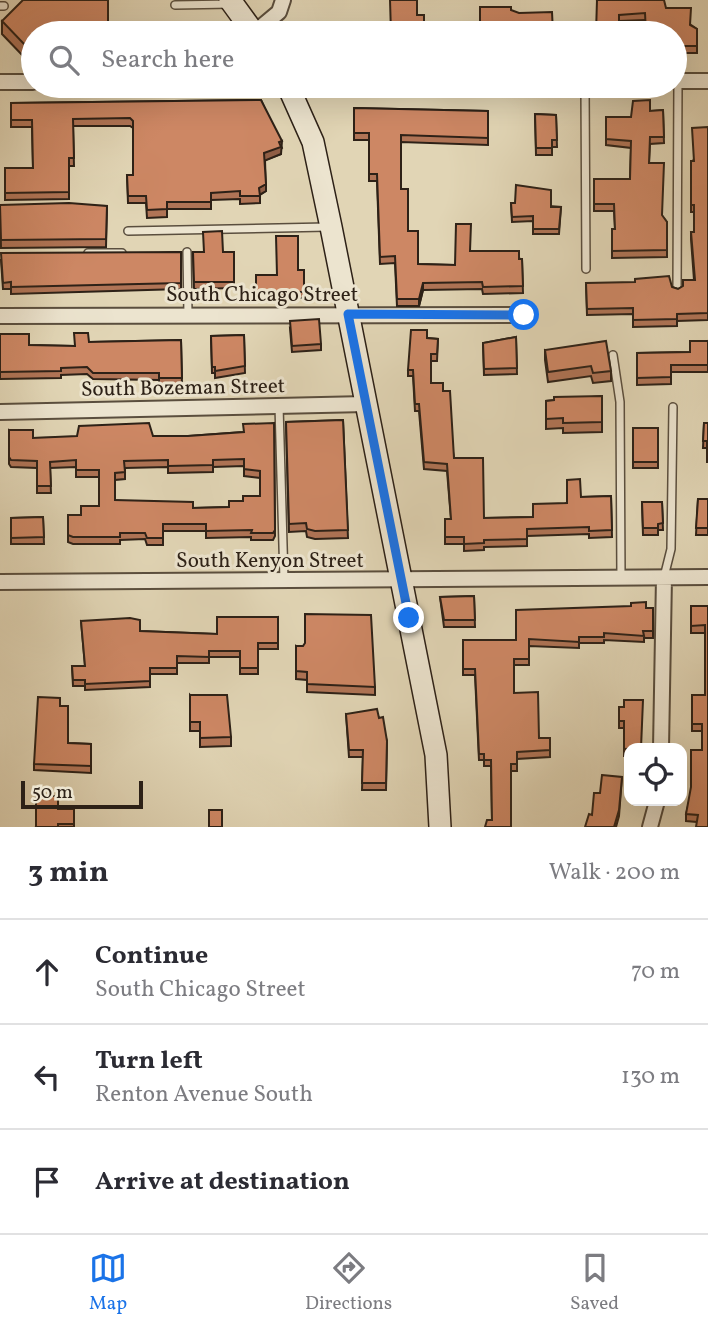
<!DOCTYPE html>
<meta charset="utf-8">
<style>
body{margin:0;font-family:Vollkorn,serif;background:#f7f7f7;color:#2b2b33}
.controls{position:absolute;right:21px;bottom:21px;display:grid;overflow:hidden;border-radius:14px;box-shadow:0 7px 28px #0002}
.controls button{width:63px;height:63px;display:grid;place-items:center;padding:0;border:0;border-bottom:2px solid #e1e1e2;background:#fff;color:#2b2b33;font:35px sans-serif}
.scale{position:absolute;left:21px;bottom:18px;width:122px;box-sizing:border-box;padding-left:7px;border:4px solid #2d2117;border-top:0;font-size:19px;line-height:24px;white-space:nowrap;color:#2d2117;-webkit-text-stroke:5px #ece4cf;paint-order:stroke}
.stop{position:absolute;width:21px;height:21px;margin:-16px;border:5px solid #1a73e8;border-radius:50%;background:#fff}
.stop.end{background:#1a73e8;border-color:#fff;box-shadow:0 2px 7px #0008}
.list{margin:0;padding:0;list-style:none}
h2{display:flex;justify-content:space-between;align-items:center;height:91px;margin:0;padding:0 28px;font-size:30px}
h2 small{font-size:23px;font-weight:400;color:#7c7c81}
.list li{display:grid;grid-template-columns:46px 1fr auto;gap:21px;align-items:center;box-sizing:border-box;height:105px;padding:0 28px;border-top:2px solid #e1e1e2}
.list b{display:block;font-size:26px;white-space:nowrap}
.list p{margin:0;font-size:23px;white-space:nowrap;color:#7c7c81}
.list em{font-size:23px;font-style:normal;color:#7c7c81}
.icon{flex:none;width:38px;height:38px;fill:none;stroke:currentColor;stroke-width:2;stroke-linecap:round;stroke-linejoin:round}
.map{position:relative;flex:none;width:708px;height:827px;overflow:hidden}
.search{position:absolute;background:#fff;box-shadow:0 7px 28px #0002;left:21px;right:21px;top:21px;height:77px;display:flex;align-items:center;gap:18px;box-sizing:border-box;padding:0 24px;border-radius:38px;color:#7c7c81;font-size:26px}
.sheet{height:406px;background:#fff}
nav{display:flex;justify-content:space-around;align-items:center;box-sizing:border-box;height:98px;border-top:2px solid #e1e1e2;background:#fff;font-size:19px;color:#7c7c81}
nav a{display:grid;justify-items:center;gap:4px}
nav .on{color:#1a73e8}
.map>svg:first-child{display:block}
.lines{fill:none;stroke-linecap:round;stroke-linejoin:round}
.service-casing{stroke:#5a4e3e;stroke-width:10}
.minor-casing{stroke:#5a4e3e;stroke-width:18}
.secondary-casing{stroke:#2d2117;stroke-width:24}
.service{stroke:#ece4cf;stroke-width:7}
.minor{stroke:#ece4cf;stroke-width:14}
.secondary{stroke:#ece4cf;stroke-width:21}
.wall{fill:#b07456;stroke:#2d2117;stroke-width:2;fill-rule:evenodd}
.shaded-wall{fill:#905e46;stroke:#2d2117;stroke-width:2}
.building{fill:#cd8764;stroke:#2d2117;stroke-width:2;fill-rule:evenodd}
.route{stroke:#1a73e8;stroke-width:9}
.labels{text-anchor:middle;stroke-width:6;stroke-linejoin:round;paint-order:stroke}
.street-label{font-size:21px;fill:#2d2117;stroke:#ece4cf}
</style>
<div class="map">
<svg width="708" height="827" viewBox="0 0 708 827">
<rect width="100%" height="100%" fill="#e1d5b5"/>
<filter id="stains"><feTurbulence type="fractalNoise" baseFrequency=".00286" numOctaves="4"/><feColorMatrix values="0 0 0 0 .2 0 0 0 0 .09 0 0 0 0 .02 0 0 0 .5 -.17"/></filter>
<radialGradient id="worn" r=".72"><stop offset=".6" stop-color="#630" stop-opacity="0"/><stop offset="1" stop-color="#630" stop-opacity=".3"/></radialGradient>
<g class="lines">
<g class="service-casing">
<path id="service" d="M175 5 231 4
M0 6H4
M585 86 586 269
M128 231 327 227
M187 252 188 315
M88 253H122
M677 290 678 81
M613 355 620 402 621 578
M279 406 284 580
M664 577 671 549 673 407"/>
</g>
<g class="minor-casing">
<path id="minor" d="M254 33 279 12 283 0
M675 81H708
M0 82H33
M0 316 524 315
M0 412 366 404
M0 582 708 577
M661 748 664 577
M650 827 657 801"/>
</g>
<g class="secondary-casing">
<path id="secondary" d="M230 0 254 33
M288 86 313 142 331 227 436 755 440 827"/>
</g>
<use href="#service" class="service"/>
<use href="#minor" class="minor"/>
<use href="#secondary" class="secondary"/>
</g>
<path class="wall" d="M597 0 666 8 697 29V53H675V33L645 20 619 21Z
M2 21 33 33V57H24L2 34Z
M261 100 282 148 281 149V154L265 160 266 191 260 195V203L240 204V199L211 200V209H167V217L147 218 146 203H128L127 175H133V128L130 126H73L74 166H69V199L5 200V168H33L32 127H11V103Z
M354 108 488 111V145L401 142V189L408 231 418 264 455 265 470 251 522 259 523 293 483 294 482 289 423 290 419 306H397L395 263 380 264 377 181H369V140H354Z
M663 110 664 143 650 144 649 163 662 216 667 222V257L612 258V229H615L614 211H594V179H630L631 148 606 145V117H631L650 111Z
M535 114 556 115 557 147H552V155H536Z
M708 127V320L677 321V326L633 327V314L587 315 586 283 672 287 678 289 694 280 691 239V232H694V212H691V205L693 161Z
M511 203 561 207 559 234H533V221L512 222Z
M0 205 107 206 106 247 1 248Z
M181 252V289L11 294V289H3L1 260Z
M193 252H234V288L194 289Z
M298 270H304V298L256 296V275H276Z
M290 328 321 344V350L292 352Z
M0 334 29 345 74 346 89 342 181 340 182 384 159 385V380L93 379 87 374 61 375V378L0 379Z
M244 335 245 373 215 378V373H212L211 336Z
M516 337 517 374 484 375 483 343Z
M427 338 438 339 437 361H431V383L443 391 454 458 484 518 533 517 581 497 611 496 612 537 589 538V534L527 536V546L484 547V550L464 551V544H445V519H451L447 471 424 469 419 411H415L413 376H408V370Z
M708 341V372H671V384L637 385V353L690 352Z
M545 350 611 371V381L593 383 591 376 548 382 545 360Z
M602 396V432L563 433V428L546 429V401Z
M343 420 348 538 315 539 307 537 306 531 289 532 286 422Z
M274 423 275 536 273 540H251V537L206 538V531H163V545H147L145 539 120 540V544H73L68 542V515H81L99 506V477H76V467L50 468 51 493H37V468L11 467 9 464V430L33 438 153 436H188L243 432ZM244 466V476L260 478V496L229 507 193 508 115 500V480L125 479V468L168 467V473L213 472V467Z
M704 423H708V462H707V448H703Z
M633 428H658V468H633Z
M698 499H708V535H696Z
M642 502H662L663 530H658V535H643Z
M43 517 44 544H11V518Z
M474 596 475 627H444L440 597Z
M691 606H708V827L697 822 686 821V814L702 750V731H692V695H705V633H691Z
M646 608H653V638H644V642L604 640V643H579V648L529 646V665H514V693L539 738H550V757L517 759V771H511V827L492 820 491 766H484V760H479L475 675H463V640H516Z
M278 617V649H258V674H240V657H209V663H177V674H150V687L85 690V686H73L72 666H85L81 621 140 631 217 634Z
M296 646 375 687V695L307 692V680L296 679Z
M190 695 231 737V746L200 747V731H190Z
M60 706 68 743 91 744V773L34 770V764Z
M619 707H624L629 756H624V728H619Z
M346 714 379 718 387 741 386 790H362L363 757H349Z
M58 809H74V827H36Z"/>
<path class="shaded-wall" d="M282 141 281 154 264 161V153L279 142Z
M266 184V191L259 195V188Z
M423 283V290L419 306V299Z
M622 777 619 816 616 827H614Z"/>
<path class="building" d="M23 0H108V33H33V44H24L2 21Z
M390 0H417V15H424V33H391Z
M597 0H664L666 8H691L690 25 697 29V46H675V33H646L645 13 619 15V33H596Z
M480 7H511V10L519 13 552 12 553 33H480Z
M171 22H194V33H171Z
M261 100 282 141 279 142 281 147 264 153 266 184 259 188 260 196H240V191L211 193V202H167V209L147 210 146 196H128L127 175H133V121L130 118 73 119 74 158H69V192L5 193V168H33L32 120H11V103Z
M650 100V111L663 110 664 137H650L649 163H664L662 215 667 222V250L612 251V229H615L614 204H594V179H630L631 141 606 139V117H631L633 101Z
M354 108 488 111V138L401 135V189H408V231H418V264L455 265 456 224H471L470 251H519V259H522L523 286 483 287 482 282 423 283 419 299H397L395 256 380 257 377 174H369V133H354Z
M535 114 556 115 557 140H552V148H536Z
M708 127V313L677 314V319L633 320V308L587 309 586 283 635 282V279L669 276 672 287 678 289 683 286V280H695L691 232H694V205H691V161H694L692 128Z
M516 185 551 190V207H561L559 229H533V216L512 217 511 203H515Z
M69 203 107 206 106 239 1 240 0 205Z
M222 231 223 252H234V282H194L193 252H204L203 232Z
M276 236H298V270H304V292L256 291V275H277Z
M181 252V283L11 287V282L3 283 1 253Z
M319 319 321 344 292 346 290 321Z
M411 330H427V338L438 339 437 354H431V383H443V391H450L454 458H483L484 518 533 517V504L567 503V480L580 479 581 497 611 496 612 530 589 531V527L527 529V539L484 540V543L464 544V537H445V519H451L447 464 424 462 419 404H415L413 370H408Z
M74 333H88L89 342 181 340 182 378H159V373H93L87 367 61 368V371L0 372V334H29V345L75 346Z
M244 335 245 366 215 371V367H212L211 336Z
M516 337 517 368 484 369 483 343Z
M606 341 611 371 593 373 591 366 548 372 545 350Z
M690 341H708V365H671V377L637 378V353L690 352Z
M602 396V422L563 423V418L546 419V401L554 400V397Z
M343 420 348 530 315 531 307 529 306 523 289 524 286 422Z
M149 423 153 436H188L244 432 243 424 274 423 275 530 273 533H251L252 530 206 531V524H163V538H147L145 533H120V537H73L68 535V515H81V506H99V470H76V460L50 462 51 486H37V461L11 460 9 457V430H33V438L77 436 79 426ZM244 459V469L260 471V496H243V501H229V507L193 508V502L115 500V473L125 472 124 461 168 460V466L213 465V460Z
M704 423H708V456H707V441H703Z
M633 428H658V462H633Z
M698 499H708V528H696Z
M642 502H662L663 523 658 524V528H643Z
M43 517 44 537 11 538V518Z
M474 596 475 620H444L440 597Z
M646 602V608H653V631H643L644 636 604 633V637H579V642L529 639V659H514V693L538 692 539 738H550V750L517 752V764H511V827H485L487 820H492L491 760H484V754H479L475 669H463V640H516V610L631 606V603Z
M691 606H708V827H696L698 815 686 814 691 787V750H702V724H692V695H705V625L691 626Z
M305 614 371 615 375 687 307 684V672L296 671V646H303L305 643Z
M217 617H278V643H258V668H240V651H209V657L177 656V668H150V681L85 684V680H73L72 666H85L81 621 130 618 140 620V631L217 634Z
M190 695H227L231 737 200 738V722H190Z
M38 697 60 698V706H68V743L91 744V766L34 764Z
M624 700H643L641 748 624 749V721H619V707H624Z
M377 709 379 718 383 717 387 741 386 783H362L363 750H349L346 714Z
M602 775 622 777 619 810 614 827H585L589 814 592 815 594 793H600Z
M36 796H58V809H74V824H58V827H36Z
M209 810H222V827H209Z"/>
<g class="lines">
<path class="route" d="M409 618 348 314 524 315"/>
</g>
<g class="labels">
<g class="street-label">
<text x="262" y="301">South Chicago Street</text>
<text transform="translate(183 387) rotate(-1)" y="7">South Bozeman Street</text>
<text x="270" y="567">South Kenyon Street</text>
</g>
</g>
<rect width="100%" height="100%" filter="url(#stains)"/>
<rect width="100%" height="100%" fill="url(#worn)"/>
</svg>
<div class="controls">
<button><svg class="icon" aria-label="locate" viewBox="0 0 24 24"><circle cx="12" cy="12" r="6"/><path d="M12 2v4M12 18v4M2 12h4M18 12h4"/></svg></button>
</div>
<div class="scale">50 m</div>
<div class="stop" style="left:524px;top:315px"></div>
<div class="stop end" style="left:409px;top:618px"></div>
<div class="search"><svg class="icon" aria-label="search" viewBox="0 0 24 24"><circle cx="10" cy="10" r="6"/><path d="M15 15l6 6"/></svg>Search here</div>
</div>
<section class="sheet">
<h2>3 min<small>Walk · 200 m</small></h2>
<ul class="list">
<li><svg class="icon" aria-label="ahead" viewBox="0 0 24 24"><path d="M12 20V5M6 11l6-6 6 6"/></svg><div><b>Continue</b><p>South Chicago Street</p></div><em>70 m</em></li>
<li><svg class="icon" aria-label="left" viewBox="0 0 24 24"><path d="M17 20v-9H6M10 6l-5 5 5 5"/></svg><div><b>Turn left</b><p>Renton Avenue South</p></div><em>130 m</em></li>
<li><svg class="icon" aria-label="arrive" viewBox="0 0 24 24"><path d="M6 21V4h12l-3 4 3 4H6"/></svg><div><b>Arrive at destination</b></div></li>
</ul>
</section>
<nav>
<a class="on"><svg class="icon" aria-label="map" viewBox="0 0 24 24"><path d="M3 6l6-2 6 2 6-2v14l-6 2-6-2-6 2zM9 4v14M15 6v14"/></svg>Map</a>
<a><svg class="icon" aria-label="directions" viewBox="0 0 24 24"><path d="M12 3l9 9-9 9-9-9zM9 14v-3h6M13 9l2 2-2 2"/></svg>Directions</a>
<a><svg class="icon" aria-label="saved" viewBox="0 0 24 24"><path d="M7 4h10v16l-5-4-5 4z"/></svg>Saved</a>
</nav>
